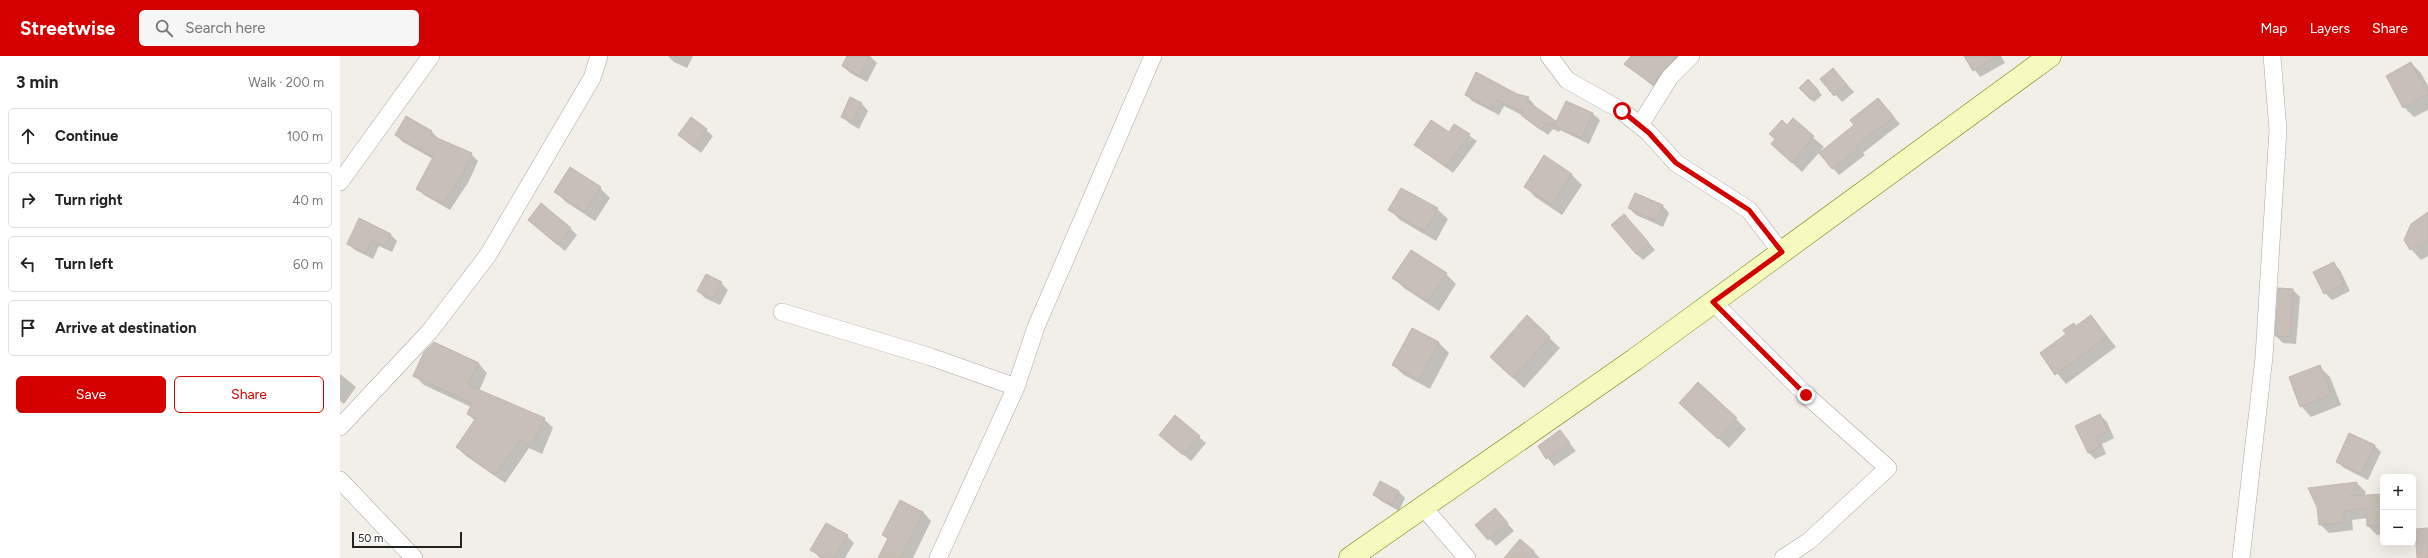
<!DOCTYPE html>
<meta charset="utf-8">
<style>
body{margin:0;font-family:Figtree,sans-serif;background:#f6f6f6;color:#222}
.controls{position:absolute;right:12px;bottom:12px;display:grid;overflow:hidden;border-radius:6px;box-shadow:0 4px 16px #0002}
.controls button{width:36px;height:36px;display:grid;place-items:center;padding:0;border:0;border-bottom:1px solid #e0e0e0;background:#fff;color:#222;font:20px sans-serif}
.scale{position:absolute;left:12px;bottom:10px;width:110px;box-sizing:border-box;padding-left:4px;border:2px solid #222;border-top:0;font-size:11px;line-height:14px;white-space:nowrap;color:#222;-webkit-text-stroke:3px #fff;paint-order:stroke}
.stop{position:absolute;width:12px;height:12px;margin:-9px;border:3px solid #d40000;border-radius:50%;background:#fff}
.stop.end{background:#d40000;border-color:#fff;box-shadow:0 1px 4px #0008}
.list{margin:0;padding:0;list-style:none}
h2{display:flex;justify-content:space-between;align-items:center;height:52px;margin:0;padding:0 16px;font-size:17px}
h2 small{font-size:13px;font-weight:400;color:#767676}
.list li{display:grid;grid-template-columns:26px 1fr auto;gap:12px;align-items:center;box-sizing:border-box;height:56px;margin:0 8px 8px;padding:0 8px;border:1px solid #e0e0e0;border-radius:6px}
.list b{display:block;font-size:15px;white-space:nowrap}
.list em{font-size:13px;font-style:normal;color:#767676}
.actions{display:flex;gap:8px;padding:12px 16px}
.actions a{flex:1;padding:9px 0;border:1px solid #d40000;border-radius:6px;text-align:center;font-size:14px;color:#d40000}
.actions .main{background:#d40000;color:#fff}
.icon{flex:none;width:22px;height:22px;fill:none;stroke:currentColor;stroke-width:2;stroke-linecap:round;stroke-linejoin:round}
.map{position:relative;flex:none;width:2088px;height:502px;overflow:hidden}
header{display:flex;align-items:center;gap:24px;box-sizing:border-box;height:56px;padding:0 20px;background:#d40000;color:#fff}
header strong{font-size:19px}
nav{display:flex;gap:22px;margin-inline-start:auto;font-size:14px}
.search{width:280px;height:36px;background:#f6f6f6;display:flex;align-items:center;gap:10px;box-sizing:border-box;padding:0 14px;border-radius:6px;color:#767676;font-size:15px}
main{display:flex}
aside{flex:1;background:#fff}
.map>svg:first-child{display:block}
.shadow{fill:#0003}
.building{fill:#c7bfb8;stroke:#c4b6ab}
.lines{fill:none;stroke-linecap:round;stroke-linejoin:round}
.minor-casing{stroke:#a9a9a9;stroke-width:18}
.secondary-casing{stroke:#707d05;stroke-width:23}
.minor{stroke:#fff;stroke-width:17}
.secondary{stroke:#f7fabf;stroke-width:22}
.route{stroke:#d40000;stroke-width:5}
</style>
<header>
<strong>Streetwise</strong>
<div class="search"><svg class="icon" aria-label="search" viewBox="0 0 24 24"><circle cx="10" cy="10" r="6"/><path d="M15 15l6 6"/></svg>Search here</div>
<nav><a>Map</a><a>Layers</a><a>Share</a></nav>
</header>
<main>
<aside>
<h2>3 min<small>Walk · 200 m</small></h2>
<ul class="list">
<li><svg class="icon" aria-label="ahead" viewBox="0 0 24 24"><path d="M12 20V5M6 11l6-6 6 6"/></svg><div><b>Continue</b></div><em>100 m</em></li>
<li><svg class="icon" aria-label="right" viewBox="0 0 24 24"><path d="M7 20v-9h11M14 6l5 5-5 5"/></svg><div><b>Turn right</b></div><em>40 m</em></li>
<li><svg class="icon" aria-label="left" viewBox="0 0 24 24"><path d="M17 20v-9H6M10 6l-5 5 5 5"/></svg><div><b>Turn left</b></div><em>60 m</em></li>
<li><svg class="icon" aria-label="arrive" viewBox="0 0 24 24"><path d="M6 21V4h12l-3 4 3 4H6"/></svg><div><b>Arrive at destination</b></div></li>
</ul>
<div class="actions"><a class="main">Save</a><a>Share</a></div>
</aside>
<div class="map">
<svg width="2088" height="502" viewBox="0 0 2088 502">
<rect width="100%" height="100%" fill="#f2efe9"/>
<path class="shadow" d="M328 0H353L347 12 334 6Z
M508 0H530L537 7 527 26 510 17 503 10Z
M1292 0H1344L1324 39 1286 8Z
M1625 0H1661L1665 7 1640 21Z
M2071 7 2081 17 2088 30V54L2074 61 2064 51Z
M1493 13 1514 36 1502 46 1482 23Z
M1468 25 1482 39 1474 46 1461 32Z
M1126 38H1176L1188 42 1194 48 1193 50 1217 67 1226 46 1253 58 1260 64 1249 88 1220 74 1219 76 1213 73 1208 79 1182 59 1164 50 1159 59 1132 45Z
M1538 43 1560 68 1523 97 1525 99 1499 119 1480 97 1515 69Z
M522 48 528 55 519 73 509 67 502 61Z
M66 62 92 76 99 83 131 98 138 105 129 125 110 154 84 139 77 132 93 103 63 86 56 79Z
M1453 64 1484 91 1462 116 1432 88Z
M1114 69 1137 85 1113 117 1075 88 1109 77Z
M366 74 373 80 361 97 339 79Z
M1205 101 1232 119 1242 129 1222 159 1195 141 1185 130Z
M260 132 270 142 255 165 226 146 216 136Z
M1295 138 1323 150 1329 157 1323 171 1296 159 1289 152Z
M1097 153 1108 163 1096 185 1060 164 1050 154Z
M2088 157V200L2081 204 2071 193Z
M189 164 231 173 237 179 225 195Z
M1291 166 1315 194 1303 204 1296 198Z
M50 178 57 185 52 196 39 190 33 203 15 194 8 188Z
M1993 207 2000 214 2010 235 1992 244 1985 237Z
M1106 218 1116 228 1099 255 1064 232 1053 221Z
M381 227 388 234 380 249 365 242 358 235Z
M1953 234 1960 241 1956 288 1943 287 1936 280Z
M1751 260 1776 291 1726 328 1701 298Z
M1187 261 1220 292 1184 332 1161 311Z
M1073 273 1099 287 1109 297 1090 333 1064 319 1053 309Z
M138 307 147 317 139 335 204 363 213 372 202 398 189 392 165 427 126 400 117 391 135 365 128 358 131 351 84 329 74 319Z
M1979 310 1990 321 2001 349 1971 361 1961 350Z
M0 318 16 331 4 348 0 345Z
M1351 357 1396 363 1406 373 1389 392Z
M1760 359 1767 366 1774 382 1762 388 1766 398 1755 403 1748 396Z
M1220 376 1236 395 1214 410 1199 391Z
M859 381 866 387 851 405 827 385Z
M2034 389 2041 396 2028 424 2004 412 1997 405Z
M2017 427 2026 436 2024 440 2043 439V478L2037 479 2028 470V462L2012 464 2013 474 1989 477 1980 468 1978 450 1970 433Z
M1059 436 1065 442 1059 455 1041 445 1034 439Z
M583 456 591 465 573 502H539L549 484 543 479Z
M1161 460 1174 475 1156 490 1137 469Z
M507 480 514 487 505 502H480L472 494Z
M1181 484 1194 496 1200 502H1168Z"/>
<path class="building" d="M507 0H530L520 20 502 10Z
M1291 0H1336L1322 16 1313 29 1284 8Z
M1624 0H1658L1633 15Z
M2071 6 2088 38 2063 52 2046 20Z
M1493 12 1507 29 1494 40 1480 23Z
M1136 16 1177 38 1189 41 1187 45 1216 65 1212 70 1206 67 1201 74 1181 59 1183 56 1157 44 1152 53 1125 39Z
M1468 23 1479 35 1471 44 1459 32Z
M510 41 522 47 512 66 501 61Z
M1538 42 1554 61 1517 89 1519 92 1492 113 1479 97 1514 69 1510 64Z
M1226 45 1253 57 1242 82 1214 70Z
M66 60 92 75 90 79 132 97 123 118 103 148 76 133 93 101 55 79Z
M351 61 367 73 354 91 338 79Z
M1453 62 1474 80 1452 107 1431 88 1435 83 1429 78 1442 64 1447 69Z
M1091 64 1109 76 1114 68 1130 78 1106 111 1074 89Z
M1204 99 1232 118 1212 149 1184 131Z
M230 111 261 131 245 156 214 136Z
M1061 132 1098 152 1085 175 1048 154Z
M1295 137 1323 149 1316 165 1288 152Z
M201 147 231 172 218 189 188 164Z
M2088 156V184L2070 194 2064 184 2071 168Z
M1284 158 1309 187 1296 198 1271 169Z
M19 162 51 178 45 190 32 184 26 197 7 188Z
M1071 194 1107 217 1088 245 1052 222Z
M1994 206 2004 228 1984 238 1973 216Z
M366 218 382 226 373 243 357 235Z
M1938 232 1953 233 1950 281 1935 280Z
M1187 259 1210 281 1173 322 1150 301Z
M1751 259 1767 281 1715 319 1700 297 1726 278 1723 274 1734 267 1736 270Z
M1072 272 1099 286 1079 324 1052 309Z
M94 286 139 307 128 329 205 362 192 390 180 384 155 419 116 391 136 362 127 358 132 347 73 320 84 296Z
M1980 309 1991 338 1960 351 1949 321Z
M1358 326 1397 362 1378 383 1339 347Z
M1760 358 1768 375 1756 381 1760 391 1748 397 1735 370Z
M835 359 860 380 843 399 819 379Z
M1220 374 1230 387 1206 403 1198 390Z
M2009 377 2035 389 2021 418 1996 406Z
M1040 425 1059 435 1052 449 1033 439Z
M2017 426 2011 440 2043 438V469L2027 470 2026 452 2003 455 2005 466 1979 469 1977 451 1968 432Z
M560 444 583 456 560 502H538L548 482 542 479Z
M1155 452 1168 467 1148 484 1135 469Z
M486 467 508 479 494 502H484L470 494Z
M2088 472V502H2077L2075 473Z
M1180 483 1194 495 1188 502H1164Z"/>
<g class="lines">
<g class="minor-casing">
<path id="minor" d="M1209 0 1227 24 1282 55 1309 77 1336 107 1409 154 1441 196
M1300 69 1330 21 1351 0
M0 126 91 0
M1373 246 1466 339 1548 412 1469 485 1443 502
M442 256 591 301 676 331
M0 371 90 275 148 199 252 22 259 0
M0 424 74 502
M1083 451 1127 502
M598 502 676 331 696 271 813 0
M1901 502 1924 301 1938 74 1932 0"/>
</g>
<g class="secondary-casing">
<path id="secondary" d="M1010 502 1294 304 1710 0"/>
</g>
<use href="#minor" class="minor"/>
<use href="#secondary" class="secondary"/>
</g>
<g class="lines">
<path class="route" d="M1282 55 1309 77 1336 107 1409 154 1442 196 1373 246 1466 339"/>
</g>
</svg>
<div class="controls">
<button>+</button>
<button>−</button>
</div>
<div class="scale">50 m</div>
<div class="stop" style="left:1282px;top:55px"></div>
<div class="stop end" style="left:1466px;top:339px"></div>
</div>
</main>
